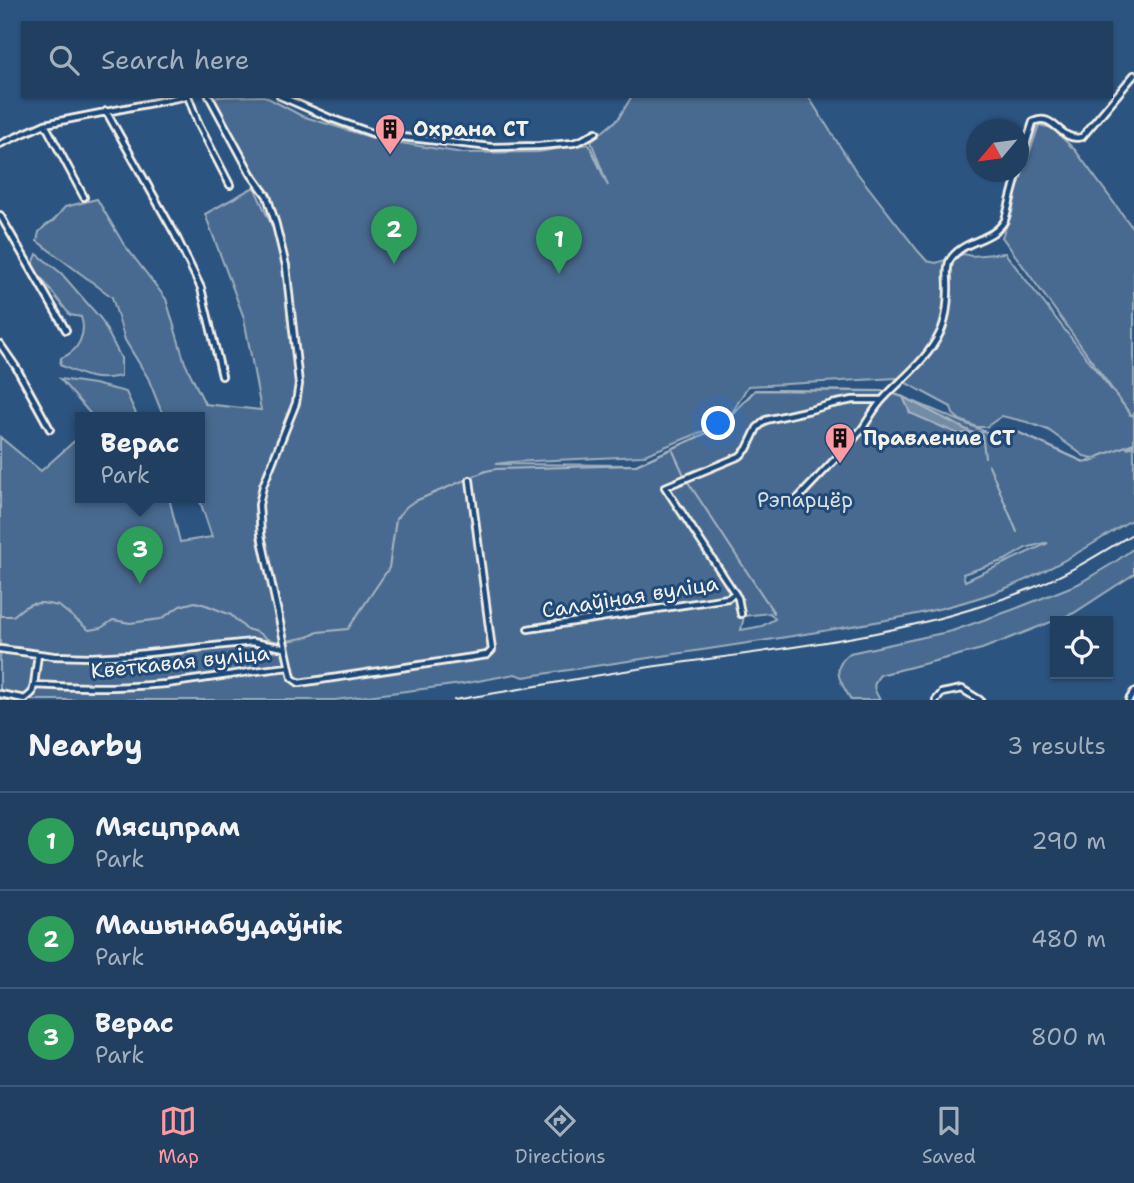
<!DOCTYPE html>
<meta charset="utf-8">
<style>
body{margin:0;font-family:"Shantell Sans",sans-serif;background:#2d4a6a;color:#f1f3f6}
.controls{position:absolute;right:21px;bottom:21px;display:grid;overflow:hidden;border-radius:0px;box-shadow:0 2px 5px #0004}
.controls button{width:63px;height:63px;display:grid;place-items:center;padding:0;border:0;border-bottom:2px solid #3e5876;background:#213f61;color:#f1f3f6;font:35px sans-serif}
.compass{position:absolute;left:966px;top:119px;width:63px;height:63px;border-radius:50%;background:#213f61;box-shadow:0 2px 5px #0004;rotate:241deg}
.you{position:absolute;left:719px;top:424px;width:24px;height:24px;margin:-18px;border:5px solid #fff;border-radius:50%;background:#1a73e8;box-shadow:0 0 0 10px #1a73e833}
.badge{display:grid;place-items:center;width:46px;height:46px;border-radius:50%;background:#ff9aa2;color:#fff;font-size:23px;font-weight:700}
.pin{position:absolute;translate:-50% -58px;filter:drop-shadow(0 2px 4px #0008)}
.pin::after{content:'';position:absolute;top:37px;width:24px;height:21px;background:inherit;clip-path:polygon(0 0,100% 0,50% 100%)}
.popup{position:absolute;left:75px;top:412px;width:130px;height:91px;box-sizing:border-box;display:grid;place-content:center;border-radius:0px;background:#213f61;filter:drop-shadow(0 2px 5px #0005);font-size:23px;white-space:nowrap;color:#a2afbd}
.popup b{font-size:26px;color:#f1f3f6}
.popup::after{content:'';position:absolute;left:50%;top:100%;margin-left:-14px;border:14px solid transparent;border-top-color:#213f61}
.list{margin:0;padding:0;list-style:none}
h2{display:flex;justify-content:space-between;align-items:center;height:91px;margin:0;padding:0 28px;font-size:30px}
h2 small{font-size:23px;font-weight:400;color:#a2afbd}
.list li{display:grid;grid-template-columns:46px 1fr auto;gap:21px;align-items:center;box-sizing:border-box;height:98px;padding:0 28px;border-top:2px solid #3e5876}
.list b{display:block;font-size:26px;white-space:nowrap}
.list p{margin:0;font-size:23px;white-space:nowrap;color:#a2afbd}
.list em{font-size:23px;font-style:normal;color:#a2afbd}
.icon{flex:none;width:38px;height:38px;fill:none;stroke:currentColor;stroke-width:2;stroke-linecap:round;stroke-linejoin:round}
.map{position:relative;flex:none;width:1134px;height:700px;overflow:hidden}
.search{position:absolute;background:#213f61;box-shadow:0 2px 5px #0004;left:21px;right:21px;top:21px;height:77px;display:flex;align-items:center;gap:18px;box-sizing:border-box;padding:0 24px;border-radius:0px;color:#a2afbd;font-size:26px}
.sheet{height:385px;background:#213f61}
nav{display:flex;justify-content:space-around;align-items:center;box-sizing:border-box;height:98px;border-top:2px solid #3e5876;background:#213f61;font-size:19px;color:#a2afbd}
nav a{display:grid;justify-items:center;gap:4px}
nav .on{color:#ff9aa2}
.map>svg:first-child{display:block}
.green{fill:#496b90;stroke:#9eaebc;stroke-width:2;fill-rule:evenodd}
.water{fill:#738ca6;stroke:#a7b4c0;stroke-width:2}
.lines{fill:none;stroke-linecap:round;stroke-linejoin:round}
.stream{stroke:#a7b4c0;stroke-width:2}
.minor-casing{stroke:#f4f1e8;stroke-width:10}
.minor{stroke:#1f4a7a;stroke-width:4.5}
.rail{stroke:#f4f1e8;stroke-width:2}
.labels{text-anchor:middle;stroke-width:6;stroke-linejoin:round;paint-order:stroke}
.poi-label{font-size:21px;font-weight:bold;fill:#f4f1e8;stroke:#1f4a7a;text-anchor:start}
.park-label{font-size:21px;fill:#dadddb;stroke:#1f4a7a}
.street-label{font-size:21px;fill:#f4f1e8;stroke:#1f4a7a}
</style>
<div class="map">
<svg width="1134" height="700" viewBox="0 0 1134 700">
<rect width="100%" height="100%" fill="#2c5481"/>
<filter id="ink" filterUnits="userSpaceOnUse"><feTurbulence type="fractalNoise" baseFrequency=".0143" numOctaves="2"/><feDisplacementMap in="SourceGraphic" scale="14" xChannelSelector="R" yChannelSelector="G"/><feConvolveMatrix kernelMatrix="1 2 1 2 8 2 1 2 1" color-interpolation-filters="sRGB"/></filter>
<g filter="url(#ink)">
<path class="green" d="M264 96 302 116 376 139 463 153 538 152 589 144 608 186 591 141 618 119 632 96H808L855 170 918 251 927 261 936 263 964 254 971 256 1005 253 1131 415 1002 237 1012 213 1017 189 1039 125 1052 128 1075 150 1134 230V414L1131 415 1134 416V446L1133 445 1126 448 1133 447 1134 449V518C1092 545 1050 571 1004 589 946 611 883 621 823 631 723 648 623 661 524 677L515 674 462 684 335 700H0V437L41 471 80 436V498H169L180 542 212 537 199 498 200 418H164L148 378 125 340 112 297 37 241 39 232 45 226 53 221 65 207 97 199 123 243 166 299 185 363 205 404 261 410 244 318 205 214 254 187 284 252 279 221 270 196 243 154 214 97ZM897 378 951 407 953 414 960 420 977 427H986L1002 416 1027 422 1048 430 1084 456 1098 459 1091 462H1084L1013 430 986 432 903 397 884 391 755 390 730 416 748 386ZM724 423 722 426 636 465 495 464 511 462 642 456ZM1044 543H1048L965 581 963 574 1005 560 1026 548ZM770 613 775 619 762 626 741 630 744 616Z
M37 254 61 273 101 319 121 358V376C94 382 84 376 60 365L61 358C78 352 87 334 81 317L70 315 32 266Z
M60 379 94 384 126 392 138 418H94Z
M1134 548V574L1074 613 982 649 880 675C871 686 874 689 880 700H851C841 682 829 669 850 653L952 631 1012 610 1078 584 1115 562Z"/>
<path class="water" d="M903 397 973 433 958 434 910 413Z"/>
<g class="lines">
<path class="stream" d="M895 394 903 397
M973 433 1013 430 1084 462 1134 443
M982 434 985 457
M673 451 684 475
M989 465 1017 532
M688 482 774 613
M0 616H13L23 608 31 604 42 603 59 606 89 630 101 628 113 620 130 623 161 619 180 606 195 602 206 605 231 615 246 629 257 632 269 640 281 642
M288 641 308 637 318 632 348 629 389 568 396 519 406 507 413 502 486 471 496 469 636 465 722 426 755 390 884 391"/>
<g class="minor-casing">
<path id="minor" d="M188 96 198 123 230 185
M209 96 251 174 267 196 276 225 286 266 299 384 296 403 263 486 259 505 261 535 292 678 299 683 487 655 492 650 470 480
M280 96 330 118 375 134 411 138 491 147 539 146 573 143 582 140 596 132
M106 111 175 234 201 288 222 376
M45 124 84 197
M0 144 45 124 187 96
M1018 170 1033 122C1054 111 1060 143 1082 137L1134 75
M0 215 66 330
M0 344 16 367 50 429
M793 504C815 479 841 455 862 429 869 419 875 407 884 398 904 377 927 360 940 333 947 319 948 302 948 286 948 278 946 267 950 260 963 239 993 242 1005 220L1018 172
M741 614 738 598 665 487 740 456 747 449 757 428 766 420 810 410 832 404 853 400H881
M528 629 728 598 735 593
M0 649 54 656 92 657 129 655 252 642 285 648
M34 685 38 654
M0 694 25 699 32 693 34 685C78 688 121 688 165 684 206 679 248 671 289 667
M936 700 942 693 962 689 980 700
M1129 700 1134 692"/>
</g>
<use href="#minor" class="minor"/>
<path class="rail" d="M454 700C524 689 593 675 664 665 788 648 914 635 1032 588 1068 574 1101 553 1134 533"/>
</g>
</g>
<defs>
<g id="building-pin" transform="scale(1.575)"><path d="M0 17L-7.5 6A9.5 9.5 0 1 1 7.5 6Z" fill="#ff9aa2" stroke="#1f4a7a"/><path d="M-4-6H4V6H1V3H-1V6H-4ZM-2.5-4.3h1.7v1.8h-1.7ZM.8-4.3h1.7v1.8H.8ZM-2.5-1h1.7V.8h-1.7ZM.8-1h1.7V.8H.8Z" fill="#111"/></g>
</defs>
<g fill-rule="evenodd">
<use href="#building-pin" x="390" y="129"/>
<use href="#building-pin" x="840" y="438"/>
</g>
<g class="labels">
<g class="poi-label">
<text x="413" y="136">Охрана СТ</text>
<text x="863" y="445">Правление СТ</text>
</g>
<g class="park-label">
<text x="805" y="507">Рэпарцёр</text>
</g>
<g class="street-label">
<text transform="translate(630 597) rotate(-9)" y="7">Салаўіная вуліца</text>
<text transform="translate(180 662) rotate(-6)" y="7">Кветкавая вуліца</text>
</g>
</g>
</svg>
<div class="controls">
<button><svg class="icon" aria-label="locate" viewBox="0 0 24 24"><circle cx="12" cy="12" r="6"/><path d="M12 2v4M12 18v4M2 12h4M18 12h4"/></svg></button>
</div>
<svg class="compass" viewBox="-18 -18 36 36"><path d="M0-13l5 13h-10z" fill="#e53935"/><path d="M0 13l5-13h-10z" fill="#a2afbd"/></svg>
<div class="you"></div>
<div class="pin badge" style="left:559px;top:274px;background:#2e9e5b">1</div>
<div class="pin badge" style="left:394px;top:264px;background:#2e9e5b">2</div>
<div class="pin badge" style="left:140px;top:584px;background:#2e9e5b">3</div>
<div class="popup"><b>Верас</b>Park</div>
<div class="search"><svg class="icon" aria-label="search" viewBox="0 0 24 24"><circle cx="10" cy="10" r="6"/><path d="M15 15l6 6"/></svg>Search here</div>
</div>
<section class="sheet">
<h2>Nearby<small>3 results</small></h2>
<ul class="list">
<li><span class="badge" style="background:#2e9e5b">1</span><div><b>Мясцпрам</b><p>Park</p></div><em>290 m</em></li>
<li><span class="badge" style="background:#2e9e5b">2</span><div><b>Машынабудаўнік</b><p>Park</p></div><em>480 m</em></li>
<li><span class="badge" style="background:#2e9e5b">3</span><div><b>Верас</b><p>Park</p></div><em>800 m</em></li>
</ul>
</section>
<nav>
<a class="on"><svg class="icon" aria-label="map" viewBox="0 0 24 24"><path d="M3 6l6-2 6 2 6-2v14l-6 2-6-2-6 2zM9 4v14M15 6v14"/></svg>Map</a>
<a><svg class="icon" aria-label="directions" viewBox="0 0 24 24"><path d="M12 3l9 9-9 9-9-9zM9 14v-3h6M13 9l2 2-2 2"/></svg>Directions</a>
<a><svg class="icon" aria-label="saved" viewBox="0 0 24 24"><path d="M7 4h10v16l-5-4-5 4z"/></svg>Saved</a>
</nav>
